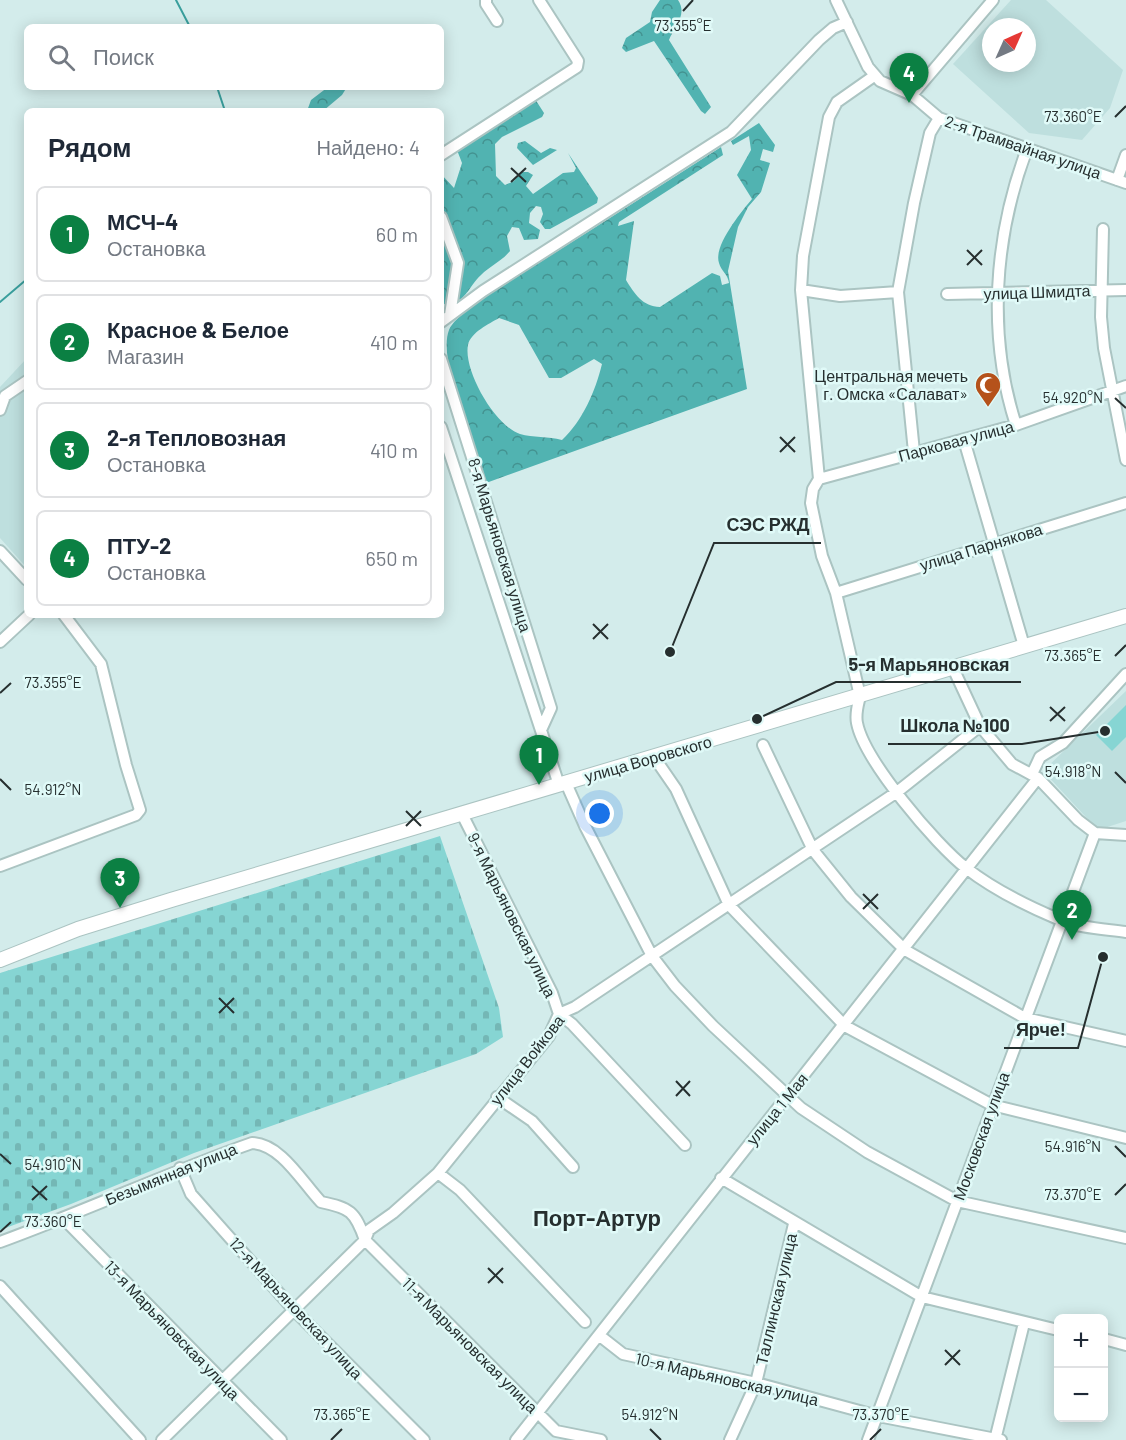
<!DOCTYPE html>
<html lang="ru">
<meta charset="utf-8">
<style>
body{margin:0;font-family:Barlow,sans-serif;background:#f2f2f3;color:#1f2937}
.controls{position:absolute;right:18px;bottom:18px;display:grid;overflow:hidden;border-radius:9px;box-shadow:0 3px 15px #0003}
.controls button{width:54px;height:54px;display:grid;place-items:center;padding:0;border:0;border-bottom:2px solid #e0e1e3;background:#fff;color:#1f2937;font:30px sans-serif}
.compass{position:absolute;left:982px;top:18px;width:54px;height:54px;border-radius:50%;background:#fff;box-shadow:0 3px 15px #0003;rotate:45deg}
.you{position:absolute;left:600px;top:814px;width:21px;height:21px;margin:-15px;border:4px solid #fff;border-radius:50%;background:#1a73e8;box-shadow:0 0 0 9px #1a73e833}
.badge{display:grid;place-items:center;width:39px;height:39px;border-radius:50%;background:#0b8043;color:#fff;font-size:20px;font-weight:700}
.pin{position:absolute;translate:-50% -50px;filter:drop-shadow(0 2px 3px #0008)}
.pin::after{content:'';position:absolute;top:32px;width:21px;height:18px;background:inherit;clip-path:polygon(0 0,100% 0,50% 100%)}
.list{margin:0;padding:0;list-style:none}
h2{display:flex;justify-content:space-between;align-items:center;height:78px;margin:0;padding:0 24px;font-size:26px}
h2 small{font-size:20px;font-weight:400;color:#747a83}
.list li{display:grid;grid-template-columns:39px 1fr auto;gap:18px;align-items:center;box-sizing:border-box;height:96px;margin:0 12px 12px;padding:0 12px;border:2px solid #e0e1e3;border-radius:9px}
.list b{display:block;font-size:22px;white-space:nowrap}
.list p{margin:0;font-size:20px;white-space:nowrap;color:#747a83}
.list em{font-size:20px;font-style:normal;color:#747a83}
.icon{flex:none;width:33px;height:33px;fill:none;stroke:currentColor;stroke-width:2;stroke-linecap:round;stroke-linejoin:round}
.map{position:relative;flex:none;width:1126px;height:1440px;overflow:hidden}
.search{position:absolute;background:#fff;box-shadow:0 3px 15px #0003;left:24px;top:24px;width:420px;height:66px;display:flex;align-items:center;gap:15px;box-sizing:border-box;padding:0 21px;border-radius:9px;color:#747a83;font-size:22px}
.panel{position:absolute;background:#fff;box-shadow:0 3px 15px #0003;left:24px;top:108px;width:420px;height:510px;border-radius:9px}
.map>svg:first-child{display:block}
.built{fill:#bedfde;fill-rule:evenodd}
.forest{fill:url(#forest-crowns);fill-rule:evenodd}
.cemetery{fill:url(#cemetery-stones)}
.pitch{fill:#86d5d3}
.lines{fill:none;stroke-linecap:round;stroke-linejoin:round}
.stream{stroke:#3a9f9d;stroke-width:2}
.minor-casing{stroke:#abc4c2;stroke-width:14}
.major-casing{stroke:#abc4c2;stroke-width:16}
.minor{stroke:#fff;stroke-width:10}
.major{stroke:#fff;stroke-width:14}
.ticks{fill:none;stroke:#262f2f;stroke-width:2}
.labels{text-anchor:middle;stroke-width:5;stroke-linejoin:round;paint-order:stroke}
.street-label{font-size:16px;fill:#262f2f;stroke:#e0faf8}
.poi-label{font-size:16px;fill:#262f2f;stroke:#e0faf8;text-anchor:end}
.district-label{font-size:22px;font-weight:bold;fill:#262f2f;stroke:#e0faf8}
.ticks-label{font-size:15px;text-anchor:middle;fill:#262f2f;stroke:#e0faf8;stroke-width:5;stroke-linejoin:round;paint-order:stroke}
.leader{fill:none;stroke:#262f2f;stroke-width:2}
.callout-dot{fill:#262f2f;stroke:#e0faf8;stroke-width:2}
.callout-label{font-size:18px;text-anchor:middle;font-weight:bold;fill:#262f2f;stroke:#e0faf8;stroke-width:5;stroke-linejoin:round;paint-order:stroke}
</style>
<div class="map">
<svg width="1126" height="1440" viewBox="0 0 1126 1440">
<defs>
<pattern id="forest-crowns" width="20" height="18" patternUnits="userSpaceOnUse" patternTransform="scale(1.5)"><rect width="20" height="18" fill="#51b3b1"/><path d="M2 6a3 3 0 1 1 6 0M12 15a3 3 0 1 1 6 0" fill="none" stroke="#439290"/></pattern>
<pattern id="cemetery-stones" width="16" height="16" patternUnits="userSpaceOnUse" patternTransform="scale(1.5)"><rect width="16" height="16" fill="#86d5d3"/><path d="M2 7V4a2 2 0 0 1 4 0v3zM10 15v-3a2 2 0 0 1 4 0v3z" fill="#74b7b5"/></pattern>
</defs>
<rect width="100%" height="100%" fill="#d3eceb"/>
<path class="built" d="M1011 0H1046L1123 70 1110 108 1082 140 1029 133 953 64ZM991 27H1027V63H991Z
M27 358V568L0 538V387Z
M1126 691V821L1098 830 1043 771Z"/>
<path class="forest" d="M660 0H678C688 15 674 27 669 40L711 107 705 114 701 111 654 41 626 52 622 48 626 38 650 22 652 12Z
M328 87H347L342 95 323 111H307L311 100Z
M535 99 544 113 542 117 502 137 495 144 496 176 505 185 514 181 521 172H528L533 175 526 186 533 194 563 173 574 172 576 168 568 153 598 198 597 203 550 229H545L540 222 543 214 541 207 536 206 530 213 529 223 540 230 538 239 524 240 519 228 512 227 507 236 510 251C502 261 490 266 481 275 467 288 465 306 442 304L441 174 454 188 462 163 457 150Z
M759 123 775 145 773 152 763 149 760 160 770 163 761 192 748 207 738 227 728 271 747 389 486 483C475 450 437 360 449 330 458 309 527 271 548 257 606 221 663 184 721 147L723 155 619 222 618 226 634 221 626 280C634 293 643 307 660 307L712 273 720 276 722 285 729 283C728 274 721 271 719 263 713 246 742 211 752 199L737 175 751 150 749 136 733 145 731 141ZM499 318 519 325 549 378H561L594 359 602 364C595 392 583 420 562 440 548 436 533 438 520 434 495 426 463 370 468 345 471 332 489 324 499 318Z
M525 141 541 153 550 148 557 150 533 165 517 148 518 143Z"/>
<path class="cemetery" d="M440 836 499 1008 503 1037 476 1054 194 1153 71 1204 0 1230V973Z"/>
<path class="pitch" d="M1126 705V737L1112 751 1096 735Z"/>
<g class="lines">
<path class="stream" d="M176 0 190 27
M217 87 225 111
M0 302 27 279"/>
<g class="minor-casing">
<path id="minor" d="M486 0V4L497 21
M836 0 868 67 880 81 912 95 939 118 1126 183
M874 76 837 102 829 117 803 256 801 290 819 479 813 489 811 503 822 556 836 593 860 696C858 705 855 713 857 723 864 760 936 845 966 868 993 889 1027 906 1058 919 1078 928 1105 929 1126 932
M912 95 993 0
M441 155 577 67 578 61 539 0
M1117 180 1126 155
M441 217 458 263 450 315
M1103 229 1101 317 1104 348 1126 460
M801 290 840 296 898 292
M947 294 1126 290
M441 322 483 291 731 132 819 40 833 28 847 22
M441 359 551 708 541 730
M0 410 5 396 27 381
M1016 425C987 335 994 237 1027 149
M441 427 559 785
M964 440 1024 646
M914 452 898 292 914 203 930 133 939 118
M819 479 1016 425 1126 386
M0 551 27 580
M836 593 1126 503
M0 642 29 615
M953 668 980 726 1012 764 1038 778 1078 820 1095 833 1126 835
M763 745 813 850 851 897 905 950 1025 1018 1126 1041
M654 757 676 789 729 905 845 1026 992 1105 1126 1138
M1032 774 1040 757 1063 743 1126 674
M566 783 585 826 652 956 675 986 713 1026 801 1108 867 1152 957 1201 1126 1238
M462 814 552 993 559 1014 572 1024 685 1145
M0 866 136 815 140 810 126 765 101 664 64 615
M559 1014 575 1007 897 792 980 726
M497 1097 532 1121 573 1167
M180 1168 191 1194 294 1310 424 1440
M438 1173 460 1190 585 1322
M721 1178 922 1297 1058 1330
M63 1218 281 1440
M0 1242C85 1211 167 1173 252 1143 281 1144 302 1182 321 1202 350 1208 355 1211 365 1240L556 1431 601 1440
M0 1286 140 1440
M600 1336 623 1354 756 1383 878 1416 1001 1440
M1104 1339 1126 1345
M162 1440 365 1240 369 1230 393 1213 438 1173 549 1036 559 1014
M516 1440 1038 778
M730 1440 756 1383 794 1224
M868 1440 1095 833
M995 1440 1024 1323"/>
</g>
<g class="major-casing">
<path id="major" d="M0 960 78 929 171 900 1126 616"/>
</g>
<use href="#minor" class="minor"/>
<use href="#major" class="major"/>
</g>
<path class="ticks" d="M683 11 693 0M1115 117 1126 106M511 168 526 182M511 182 526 168M967 250 982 265M967 265 982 250M1115 398 1126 408M780 437 795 452M780 452 795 437M593 624 608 639M593 639 608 624M1115 656 1126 645M0 693 11 683M1050 707 1065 721M1050 721 1065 707M1115 772 1126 783M0 779 11 790M406 811 421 826M406 826 421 811M863 894 878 909M863 909 878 894M219 998 234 1013M219 1013 234 998M676 1081 690 1096M676 1096 690 1081M1115 1146 1126 1157M0 1154 11 1164M32 1186 47 1200M1115 1195 1126 1184M32 1200 47 1186M0 1232 11 1222M488 1268 503 1283M488 1283 503 1268M945 1350 960 1365M945 1365 960 1350M650 1429 661 1440M331 1440 342 1429M870 1440 881 1429"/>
<defs>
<g id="mosque-pin" transform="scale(1.35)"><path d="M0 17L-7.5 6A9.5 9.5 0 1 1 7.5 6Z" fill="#b5521b" stroke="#e0faf8"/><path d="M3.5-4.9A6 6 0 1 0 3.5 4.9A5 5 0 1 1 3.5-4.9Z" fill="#fff"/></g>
</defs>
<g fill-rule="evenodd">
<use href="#mosque-pin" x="988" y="385"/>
</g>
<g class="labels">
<g class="street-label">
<text transform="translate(1023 147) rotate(19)" y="6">2-я Трамвайная улица</text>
<text transform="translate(1037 292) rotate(-2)" y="6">улица Шмидта</text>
<text transform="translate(956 441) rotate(-15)" y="6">Парковая улица</text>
<text transform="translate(500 545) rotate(73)" y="6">8-я Марьяновская улица</text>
<text transform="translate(981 547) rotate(-17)" y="6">улица Парнякова</text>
<text transform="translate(648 759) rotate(-16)" y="6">улица Воровского</text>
<text transform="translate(512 915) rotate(64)" y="6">9-я Марьяновская улица</text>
<text transform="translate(527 1060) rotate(-52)" y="6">улица Войкова</text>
<text transform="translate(777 1109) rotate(-51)" y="6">улица 1 Мая</text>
<text transform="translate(981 1136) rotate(-70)" y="6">Московская улица</text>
<text transform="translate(171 1174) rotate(-22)" y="6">Безымянная улица</text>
<text transform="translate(776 1299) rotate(-77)" y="6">Таллинская улица</text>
<text transform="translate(296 1308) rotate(47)" y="6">12-я Марьяновская улица</text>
<text transform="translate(172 1330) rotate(46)" y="6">13-я Марьяновская улица</text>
<text transform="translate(470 1345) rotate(45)" y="6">11-я Марьяновская улица</text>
<text transform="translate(727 1379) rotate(13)" y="6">10-я Марьяновская улица</text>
</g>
<g class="poi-label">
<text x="968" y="382">Центральная мечеть<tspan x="968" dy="18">г. Омска «Салават»</tspan></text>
</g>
<g class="district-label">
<text x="597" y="1226">Порт-Артур</text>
</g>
</g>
<g class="ticks-label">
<text x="683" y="31">73.355°E</text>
<text x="1073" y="122">73.360°E</text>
<text x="1073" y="403">54.920°N</text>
<text x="1073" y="661">73.365°E</text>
<text x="53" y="688">73.355°E</text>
<text x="1073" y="777">54.918°N</text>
<text x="53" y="795">54.912°N</text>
<text x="1073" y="1152">54.916°N</text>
<text x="53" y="1170">54.910°N</text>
<text x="1073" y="1200">73.370°E</text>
<text x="53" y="1227">73.360°E</text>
<text x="342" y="1420">73.365°E</text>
<text x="881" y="1420">73.370°E</text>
<text x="650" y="1420">54.912°N</text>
</g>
<path class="leader" d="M670 652L714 543H821M757 719L836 682H1021M1105 731L1022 744H888M1103 957L1078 1048H1004"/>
<g class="callout-dot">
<circle cx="670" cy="652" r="6"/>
<circle cx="757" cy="719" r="6"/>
<circle cx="1105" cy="731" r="6"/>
<circle cx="1103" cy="957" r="6"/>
</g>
<g class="callout-label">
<text x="768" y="531">СЭС РЖД</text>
<text x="929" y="671">5-я Марьяновская</text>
<text x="955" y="732">Школа №100</text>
<text x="1041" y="1036">Ярче!</text>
</g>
</svg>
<div class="controls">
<button>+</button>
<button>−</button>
</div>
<svg class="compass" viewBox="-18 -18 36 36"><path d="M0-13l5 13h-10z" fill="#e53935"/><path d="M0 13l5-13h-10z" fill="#747a83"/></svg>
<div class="you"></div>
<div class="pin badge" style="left:539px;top:785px">1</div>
<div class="pin badge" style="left:1072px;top:940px">2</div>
<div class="pin badge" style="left:120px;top:908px">3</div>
<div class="pin badge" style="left:909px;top:103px">4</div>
<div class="search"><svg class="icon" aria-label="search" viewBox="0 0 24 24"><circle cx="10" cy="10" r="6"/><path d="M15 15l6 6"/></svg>Поиск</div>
<section class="panel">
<h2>Рядом<small>Найдено: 4</small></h2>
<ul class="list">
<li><span class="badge">1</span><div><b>МСЧ-4</b><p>Остановка</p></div><em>60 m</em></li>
<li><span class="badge">2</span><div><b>Красное &amp; Белое</b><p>Магазин</p></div><em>410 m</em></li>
<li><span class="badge">3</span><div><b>2-я Тепловозная</b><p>Остановка</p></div><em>410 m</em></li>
<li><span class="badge">4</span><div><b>ПТУ-2</b><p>Остановка</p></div><em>650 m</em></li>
</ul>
</section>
</div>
